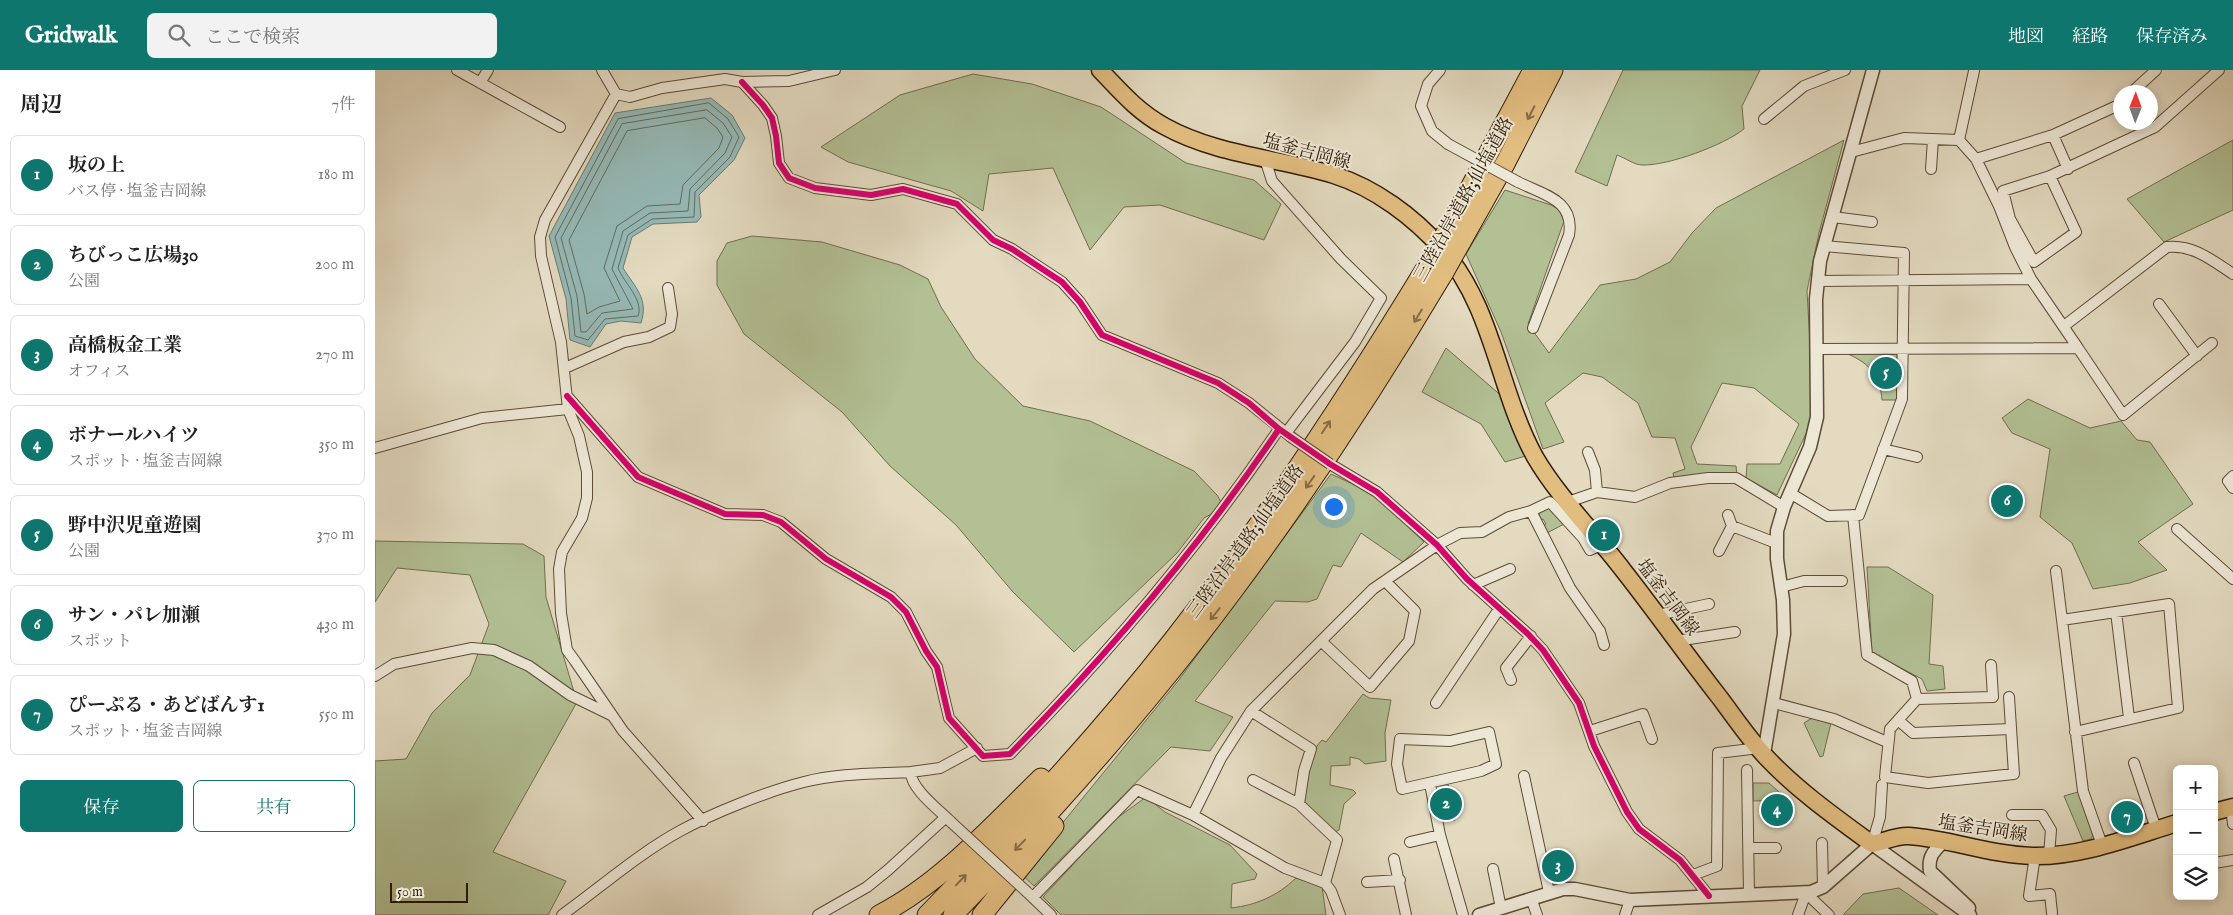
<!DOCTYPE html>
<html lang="ja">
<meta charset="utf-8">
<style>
body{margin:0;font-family:"IM FELL English","Noto Serif JP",serif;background:#f2f2f2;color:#222}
.controls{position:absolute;right:15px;bottom:15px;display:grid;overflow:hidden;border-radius:8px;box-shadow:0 2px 12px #0003}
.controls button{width:45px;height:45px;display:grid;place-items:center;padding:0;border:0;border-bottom:1px solid #e0e0e0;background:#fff;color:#222;font:25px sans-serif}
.compass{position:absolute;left:1738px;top:15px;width:45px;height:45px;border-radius:50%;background:#fff;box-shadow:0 2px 12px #0003;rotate:1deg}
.scale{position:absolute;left:15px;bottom:12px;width:78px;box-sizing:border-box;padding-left:5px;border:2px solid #301d07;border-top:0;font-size:14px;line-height:18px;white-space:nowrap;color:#301d07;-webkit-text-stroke:4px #ede7d6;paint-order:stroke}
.you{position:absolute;left:958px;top:436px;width:18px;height:18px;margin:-12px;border:4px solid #fff;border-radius:50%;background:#1a73e8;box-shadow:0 0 0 8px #1a73e833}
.badge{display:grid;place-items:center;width:32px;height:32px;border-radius:50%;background:#0f766e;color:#fff;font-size:16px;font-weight:700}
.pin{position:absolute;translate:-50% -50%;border:2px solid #fff;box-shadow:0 1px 5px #0006}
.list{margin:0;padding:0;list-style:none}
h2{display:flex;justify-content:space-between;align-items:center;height:65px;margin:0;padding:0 20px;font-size:21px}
h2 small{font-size:16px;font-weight:400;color:#767676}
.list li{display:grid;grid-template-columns:32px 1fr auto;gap:15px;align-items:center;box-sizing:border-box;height:80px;margin:0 10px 10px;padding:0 10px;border:1px solid #e0e0e0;border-radius:8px}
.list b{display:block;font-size:19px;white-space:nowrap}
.list p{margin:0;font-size:16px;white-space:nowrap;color:#767676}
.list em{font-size:16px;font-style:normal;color:#767676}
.actions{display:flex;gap:10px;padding:15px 20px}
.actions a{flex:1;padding:11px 0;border:1px solid #0f766e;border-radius:8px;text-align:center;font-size:18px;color:#0f766e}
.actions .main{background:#0f766e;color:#fff}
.icon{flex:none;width:28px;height:28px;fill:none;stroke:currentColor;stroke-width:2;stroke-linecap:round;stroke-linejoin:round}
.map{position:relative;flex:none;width:1858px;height:845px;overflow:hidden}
header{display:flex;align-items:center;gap:30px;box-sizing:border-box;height:70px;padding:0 25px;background:#0f766e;color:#fff}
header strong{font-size:24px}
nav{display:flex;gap:28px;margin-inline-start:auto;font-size:18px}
.search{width:350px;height:45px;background:#f2f2f2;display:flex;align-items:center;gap:12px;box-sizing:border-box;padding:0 18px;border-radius:8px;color:#767676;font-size:19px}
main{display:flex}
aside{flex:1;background:#fff}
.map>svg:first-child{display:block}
.green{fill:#b2c094;stroke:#716e4e}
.water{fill:#96bab7;stroke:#6d7b71}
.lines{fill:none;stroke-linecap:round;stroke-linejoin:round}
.shore{stroke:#636c5f;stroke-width:1}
.minor-casing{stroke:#5d4c35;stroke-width:12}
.tertiary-casing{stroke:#5d4c35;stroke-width:15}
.primary-casing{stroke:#301d07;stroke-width:19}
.motorway-casing{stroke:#301d07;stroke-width:21}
.minor{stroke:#ede7d6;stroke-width:10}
.tertiary{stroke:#ede7d6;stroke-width:12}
.primary{stroke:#e2bd80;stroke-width:16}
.motorway{stroke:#e2bd80;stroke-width:19}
.minor-bridge-casing{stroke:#5d4c35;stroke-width:12;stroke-linecap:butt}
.motorway-bridge-casing{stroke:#301d07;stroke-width:21;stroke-linecap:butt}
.minor-bridge{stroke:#ede7d6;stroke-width:10}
.motorway-bridge{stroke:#e2bd80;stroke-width:19}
.cycleway-casing{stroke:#ede7d6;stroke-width:9}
.cycleway{stroke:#d6006c;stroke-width:6}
.oneway{stroke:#896d44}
.labels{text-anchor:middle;stroke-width:4;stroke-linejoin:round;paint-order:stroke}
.street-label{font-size:18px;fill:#301d07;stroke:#ede7d6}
</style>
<header>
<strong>Gridwalk</strong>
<div class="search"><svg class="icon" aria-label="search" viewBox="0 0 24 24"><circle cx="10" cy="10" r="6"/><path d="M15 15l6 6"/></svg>ここで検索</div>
<nav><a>地図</a><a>経路</a><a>保存済み</a></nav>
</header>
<main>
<aside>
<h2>周辺<small>7件</small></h2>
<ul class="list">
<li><span class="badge">1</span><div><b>坂の上</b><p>バス停 · 塩釜吉岡線</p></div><em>180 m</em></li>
<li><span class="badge">2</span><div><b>ちびっこ広場30</b><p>公園</p></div><em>200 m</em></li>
<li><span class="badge">3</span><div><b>高橋板金工業</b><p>オフィス</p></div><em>270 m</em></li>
<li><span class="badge">4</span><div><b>ボナールハイツ</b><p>スポット · 塩釜吉岡線</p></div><em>350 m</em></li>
<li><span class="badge">5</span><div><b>野中沢児童遊園</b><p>公園</p></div><em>370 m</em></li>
<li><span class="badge">6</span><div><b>サン・パレ加瀬</b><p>スポット</p></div><em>430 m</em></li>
<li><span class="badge">7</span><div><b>ぴーぷる・あどばんす1</b><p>スポット · 塩釜吉岡線</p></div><em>550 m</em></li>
</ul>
<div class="actions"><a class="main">保存</a><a>共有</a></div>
</aside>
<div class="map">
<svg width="1858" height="845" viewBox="0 0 1858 845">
<rect width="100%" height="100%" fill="#e3dac0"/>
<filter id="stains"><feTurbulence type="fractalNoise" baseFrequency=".004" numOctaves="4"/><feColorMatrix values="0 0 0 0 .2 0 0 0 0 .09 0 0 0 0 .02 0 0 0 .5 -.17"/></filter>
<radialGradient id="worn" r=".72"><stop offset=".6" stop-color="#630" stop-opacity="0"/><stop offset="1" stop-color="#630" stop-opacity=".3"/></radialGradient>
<path class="green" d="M1248 0H1385L1367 36 1369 59C1349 75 1293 96 1267 95 1260 95 1250 88 1242 85L1232 116 1200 102Z
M598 4 657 14 726 37 811 93 879 110 906 134 889 170 785 135 749 137 715 180 678 98 614 104 608 141 576 121 473 92 446 77 525 25Z
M1469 70 1444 163 1432 221 1436 292V353L1402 425 1371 408 1372 394H1405L1424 354 1379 318 1347 313 1316 377 1322 394 1361 396 1362 406 1299 408 1298 403 1310 399 1300 368 1277 367 1263 333 1227 307 1208 303 1170 333 1189 372 1168 379 1126 262 1091 184 1130 120 1176 135 1184 140 1189 151 1153 254 1174 283 1225 215 1261 209 1295 192 1317 163 1341 138Z
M1858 70V140L1789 172 1752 129Z
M377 166 447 172 525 195 553 209 566 237 600 289 648 336 715 351 819 401 842 425 849 437 829 448 802 483 699 582 638 522 581 455 515 396 467 342 369 264 342 215V191L352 173Z
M1071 278 1129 328 1154 385 1130 392 1106 354 1047 322Z
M1473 284H1522V330H1507C1505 305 1495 294 1473 284Z
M1653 329 1715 358 1746 351 1762 370 1775 372 1818 434 1763 472 1792 500 1755 513 1718 519 1697 473 1665 447 1675 379 1637 363 1627 348Z
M956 404 997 423 1049 472 1028 492 986 463 966 497 958 495 942 529 933 532 900 531 820 631 858 647 835 681 796 677 659 816 646 804 803 611Z
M1170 438 1176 439 1189 454 1172 463 1168 456 1171 454 1168 449 1165 450 1164 441Z
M0 471 148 474 169 486 171 527 202 632 118 782 191 811 173 845H0V691L31 689 57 643 95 605 114 554 95 505 22 498 0 532Z
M1492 497H1513L1558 525 1554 594 1568 596 1570 619 1552 621 1547 609 1497 583Z
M988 624 994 628 1016 630 1010 663 1011 691 990 694 984 689 975 687V695L956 696 955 715 978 720 981 723 969 734 964 760 960 762 929 733C931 712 931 686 947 670L951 672Z
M1437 648 1456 653 1448 686 1445 687 1429 653Z
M1378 713H1394L1413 730 1378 731Z
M1073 714 1080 750 1072 751 1071 745 1067 746 1063 722 1067 715Z
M1703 722 1719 763 1716 769 1708 771 1689 726Z
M771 727 790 742 855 775 882 804 880 809 857 814 856 838C882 835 902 826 921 808L947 816 951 845H686L668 827 738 751Z
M1524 818 1563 845H1468L1488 824Z"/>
<path class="water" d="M336 28 357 45 370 68 359 90 324 125 326 147 322 152 278 154 257 167 248 198C260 217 274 229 266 253L246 251 231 254 215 277 195 270 191 229 174 166 240 43Z"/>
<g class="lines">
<path class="shore" d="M334 33 353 49 364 67 355 87 320 122 319 147 277 149 253 165 243 198C249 213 269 230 263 246L230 249 213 270 200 266 196 228 180 167 243 49Z
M332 40 348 53 357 67 350 83 315 119 313 141 275 143 248 161 237 199 258 239 227 243 211 262H206L202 226 186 168 247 54Z
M330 48 342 58 348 67 344 78 308 115 305 134 272 136 242 156 229 198 245 231 224 237 212 244 209 224 194 170 252 61Z"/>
<g class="minor-casing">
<path id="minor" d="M82 0 185 57
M227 0 241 24 170 150 165 167 166 186 186 272 193 339 204 366 212 402V428L207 448 187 482 184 499 186 543 192 580 200 591 248 661 328 751
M1065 0 1053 14 1046 36 1057 61 1073 74
M367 12 388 35 397 48 401 66 404 93 414 108 440 118 496 125 528 119 582 134 618 170 637 179 687 212 705 232 727 265 843 313 874 333 916 367
M105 13 113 0
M1757 22 1781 0
M241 24 255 27 287 18 350 9 367 12 414 11 460 0
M1389 49 1429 16 1470 0
M1678 65 1693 99
M1584 70 1601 89 1678 65 1746 34
M1476 82 1529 68 1584 70 1599 1
M890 89 897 111 966 189 1006 228 980 272 911 363
M1556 99 1558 69
M1675 106 1701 162 1659 192 1635 149 1628 121 1675 106 1780 57 1844 0
M1143 112C1169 125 1200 130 1194 165L1158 258
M1458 147 1497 152
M1443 211 1656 209
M1784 234 1822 286
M1689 256 1792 177C1817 174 1837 190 1858 204
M1703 278 1748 345 1837 273
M1442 279 1703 278 1656 209 1640 177 1624 136 1601 89
M190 298 249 272 274 267 295 257 297 244 293 218
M192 326 263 407 350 444 388 445 406 452 451 489 516 527 531 542 551 581 562 597 574 648 608 686 635 684C734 583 825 476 904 359
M0 378 107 348 193 339
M1508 379 1542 387
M1213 382 1220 400 1222 422
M955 394 1002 422 1062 475 1092 509 1153 564 1168 580 1204 633 1219 676 1252 742 1264 759 1305 790 1334 826
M1858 406 1853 411 1858 418
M1415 423 1453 446 1484 445 1527 329 1529 183 1449 176
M1193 432 1222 422 1260 427 1295 413 1333 408H1361L1409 437
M1156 441 1175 432 1208 468 1215 480 1229 474
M1353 445 1357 456
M1478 445 1492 585 1537 611 1542 629
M1802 459 1858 509
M1344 481 1357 456 1401 473
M1681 501 1708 721 1727 775
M1098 515 1135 499
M1406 517 1429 511H1467
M1741 542 1754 648
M1283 545 1334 534
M1687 550 1794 534 1803 638 1700 662
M946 571 995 617 1034 571 1040 541 1010 511
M1301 571 1360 562
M1616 595 1618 627 1542 629 1515 659 1510 707 1553 713 1639 704 1634 627
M0 606 19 594 97 578 119 580 154 596 195 625 236 645
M1136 610 1131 598 1156 566
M1061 633 1124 539
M1399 633 1459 649 1512 672
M876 641 936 679 929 701 924 734
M1523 650 1538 663 1636 659
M1215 661 1268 644 1277 669
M1114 662 1121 694 1106 701 1027 719 1022 694 1025 669 1075 671Z
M1759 693 1781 759
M1372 700 1374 825
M536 702 565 698 602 678
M1149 706 1174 822
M1055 714 1065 765 1088 845
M1856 737 1858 754
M818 745 846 688 876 641 998 519 1062 475 1085 463 1107 462 1134 447 1156 441 1195 518 1225 561 1229 575
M1637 745H1667L1676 760 1674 785
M1035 772 1065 765
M1447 773 1448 817
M1497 774 1505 747 1507 715
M1374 778H1401
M1660 786 1654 826 1675 824 1677 843
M1019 789 1031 845
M1839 793 1858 790
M1118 799 1126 838
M1318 805 1342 796 1343 683 1384 678
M992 812 1025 810
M950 813 956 821 965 845
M653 823 676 845
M658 827 762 720 818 745 910 798 950 813 962 770 924 734 878 710
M1156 828 1162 845
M187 845C226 817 263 784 305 761 338 743 393 721 429 712 464 703 501 704 536 702 535 718 564 740 576 752
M443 845 492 817 513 800 571 747
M1250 845 1255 830
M1423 845 1431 823 1454 845"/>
</g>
<g class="tertiary-casing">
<path id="tertiary" d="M1389 684 1409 564 1408 530 1402 489V461L1409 437 1435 377 1442 347 1441 229 1445 191 1498 0
M1567 773C1558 782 1553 787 1555 801L1594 838
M1104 845 1188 819H1200L1255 830 1436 822 1448 817 1497 774 1595 845"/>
</g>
<g class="primary-casing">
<path id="primary" d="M725 0C745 21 763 42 789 56 841 85 903 88 959 105 1000 118 1039 147 1067 179 1119 238 1123 320 1160 387 1184 428 1220 463 1248 500 1281 542 1312 586 1345 628 1360 648 1374 669 1391 687 1422 720 1460 747 1497 774 1508 772 1522 765 1534 766 1576 769 1615 785 1658 786 1706 787 1756 767 1802 753
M1839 742 1858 737"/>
</g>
<g class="motorway-casing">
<path id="motorway" d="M1072 161 1158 0
M1086 172 1131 92 1178 0
M504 845C565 814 618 755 666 708
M552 845C638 757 722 667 798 570 892 450 975 323 1054 193
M578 845C676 744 770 639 854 526 931 423 1002 315 1068 204
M607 845 679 756"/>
</g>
<use href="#minor" class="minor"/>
<use href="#tertiary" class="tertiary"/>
<use href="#primary" class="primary"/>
<use href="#motorway" class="motorway"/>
<g class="minor-bridge-casing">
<path id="minor-bridge" d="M1073 74 1143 112
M916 367 955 394
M576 752 652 822"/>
</g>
<g class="motorway-bridge-casing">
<path id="motorway-bridge" d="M1054 193 1072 161
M1068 204 1086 172"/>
</g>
<use href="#minor-bridge" class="minor-bridge"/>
<use href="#motorway-bridge" class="motorway-bridge"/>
<g class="cycleway-casing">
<path id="cycleway" d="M367 12 388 35 397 48 401 66 404 93 414 108 440 118 496 125 528 119 582 134 618 170 637 179 687 212 705 232 727 265 843 313 874 333 904 359 955 394 1002 422 1062 475 1092 509 1153 564 1168 580 1204 633 1219 676 1252 742 1264 759 1305 790 1334 826
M192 326 263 407 350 444 388 445 406 452 451 489 516 527 531 542 551 581 562 597 574 648 608 686 635 684C734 583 825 476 904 359"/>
</g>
<use href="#cycleway" class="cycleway"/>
</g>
<defs><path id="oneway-shaft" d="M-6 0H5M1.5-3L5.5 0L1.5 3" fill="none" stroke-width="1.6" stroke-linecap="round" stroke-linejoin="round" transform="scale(1.25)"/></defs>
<g class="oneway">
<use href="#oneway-shaft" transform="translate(1156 43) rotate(117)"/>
<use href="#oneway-shaft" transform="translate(1043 246) rotate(121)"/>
<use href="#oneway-shaft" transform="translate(951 357) rotate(-56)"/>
<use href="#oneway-shaft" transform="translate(935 412) rotate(125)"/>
<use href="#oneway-shaft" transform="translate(840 544) rotate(129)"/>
<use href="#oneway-shaft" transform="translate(645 775) rotate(134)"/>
<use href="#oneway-shaft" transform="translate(586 810) rotate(-46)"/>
</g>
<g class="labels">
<g class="street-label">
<text transform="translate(932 81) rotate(15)" y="6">塩釜吉岡線</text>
<text transform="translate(1088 129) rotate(-61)" y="6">三陸沿岸道路;仙塩道路</text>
<text transform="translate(870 471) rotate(-54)" y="6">三陸沿岸道路;仙塩道路</text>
<text transform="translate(1293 527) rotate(53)" y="6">塩釜吉岡線</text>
<text transform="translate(1608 758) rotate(9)" y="6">塩釜吉岡線</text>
</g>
</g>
<rect width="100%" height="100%" filter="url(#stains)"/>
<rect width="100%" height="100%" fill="url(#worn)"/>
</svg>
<div class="controls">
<button>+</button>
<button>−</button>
<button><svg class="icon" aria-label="layers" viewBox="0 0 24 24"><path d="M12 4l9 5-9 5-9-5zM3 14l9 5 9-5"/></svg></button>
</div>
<svg class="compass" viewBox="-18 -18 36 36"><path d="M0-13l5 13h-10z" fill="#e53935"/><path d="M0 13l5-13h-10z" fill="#767676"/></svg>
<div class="scale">50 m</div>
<div class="you"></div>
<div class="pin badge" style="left:1229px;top:465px">1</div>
<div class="pin badge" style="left:1071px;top:734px">2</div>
<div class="pin badge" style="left:1183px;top:796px">3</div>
<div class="pin badge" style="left:1402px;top:740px">4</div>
<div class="pin badge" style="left:1511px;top:303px">5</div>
<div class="pin badge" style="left:1632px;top:431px">6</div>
<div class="pin badge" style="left:1752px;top:747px">7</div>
</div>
</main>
